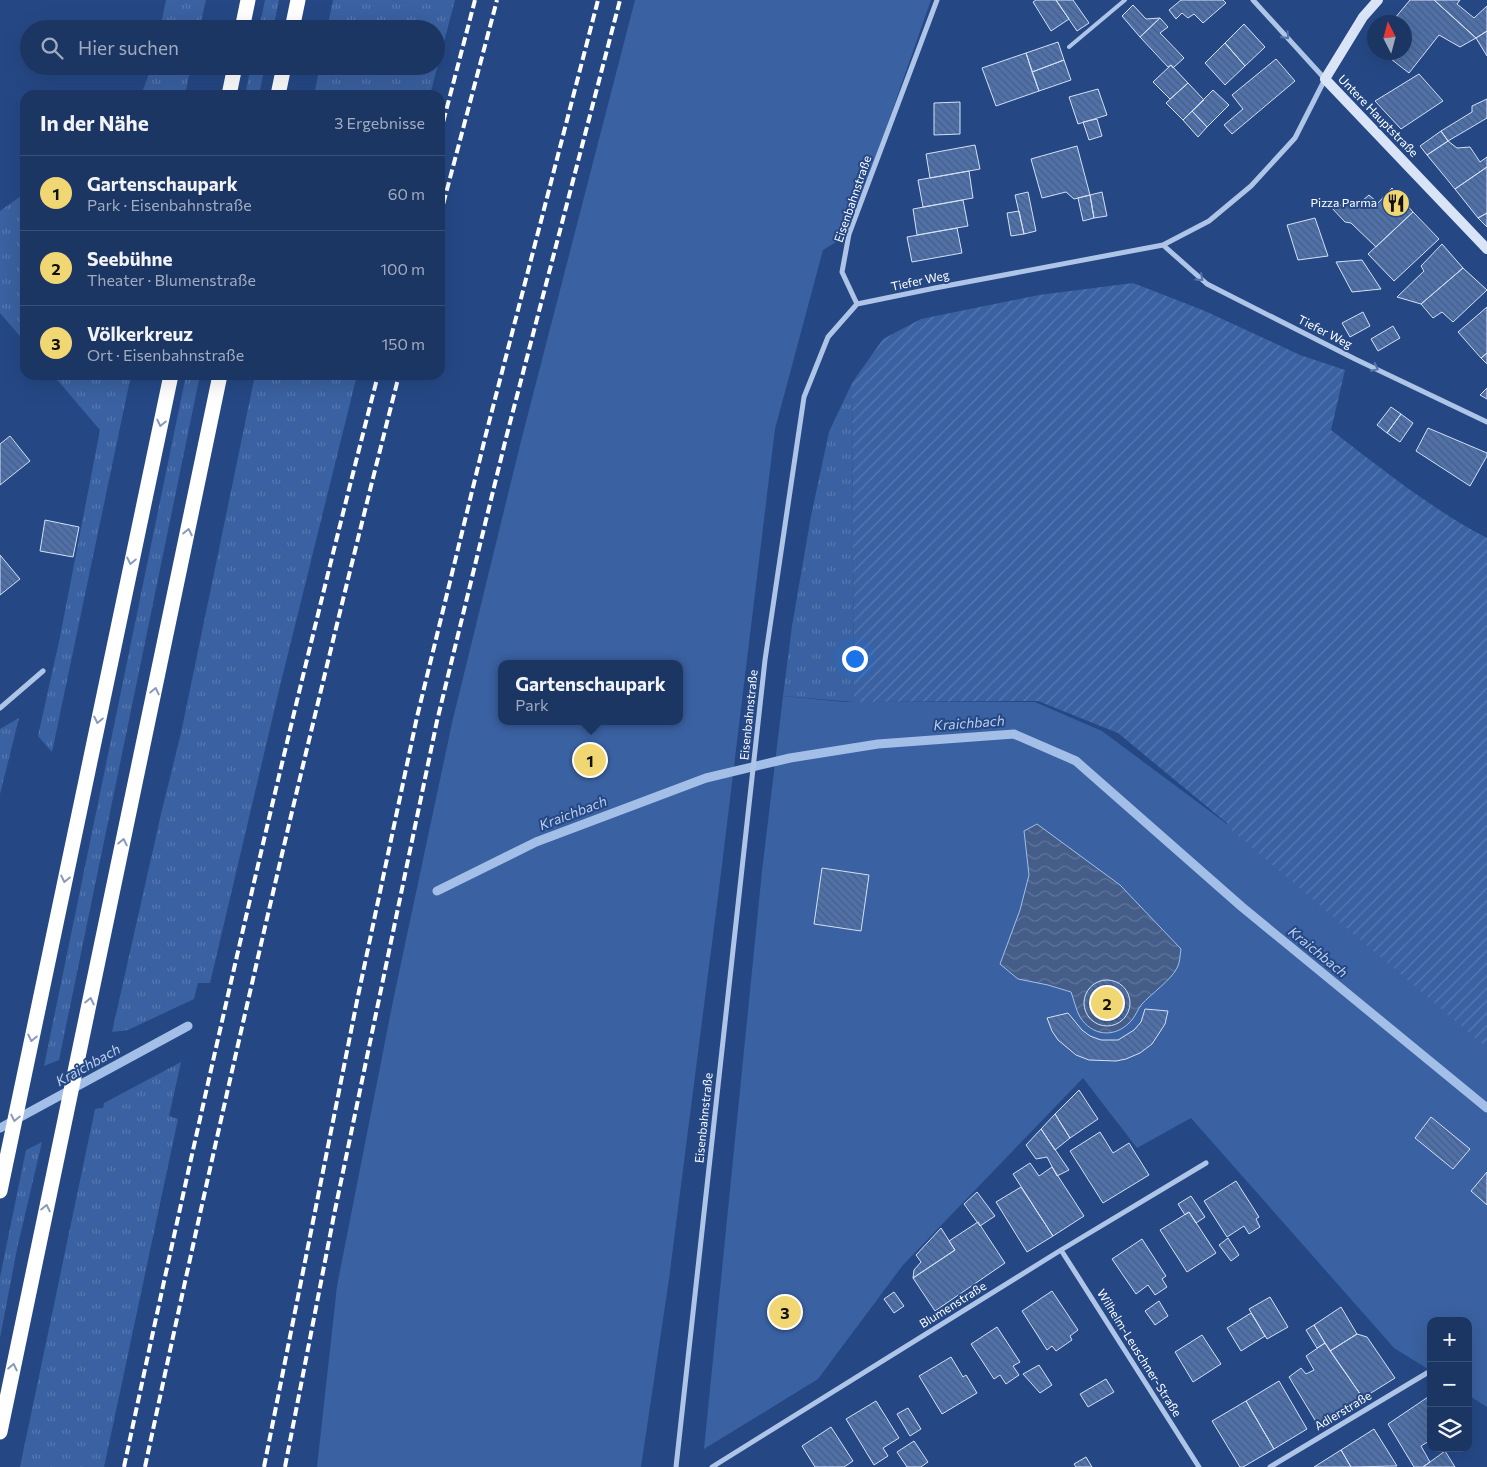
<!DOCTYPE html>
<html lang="de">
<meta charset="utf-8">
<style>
body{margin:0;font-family:Commissioner,sans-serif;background:#29416d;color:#f1f3f6}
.controls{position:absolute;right:15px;bottom:15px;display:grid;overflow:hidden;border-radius:10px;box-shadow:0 5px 20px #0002}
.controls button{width:45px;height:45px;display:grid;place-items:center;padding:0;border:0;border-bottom:1px solid #3a5078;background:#1c3664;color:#f1f3f6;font:25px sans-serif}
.compass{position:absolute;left:1367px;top:15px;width:45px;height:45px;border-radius:50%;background:#1c3664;box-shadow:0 5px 20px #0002;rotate:354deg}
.you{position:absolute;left:854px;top:658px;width:18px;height:18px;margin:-12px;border:4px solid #fff;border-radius:50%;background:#1a73e8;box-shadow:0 0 0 8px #1a73e833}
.badge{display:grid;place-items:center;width:32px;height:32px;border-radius:50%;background:#f1d674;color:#111;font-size:16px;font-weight:700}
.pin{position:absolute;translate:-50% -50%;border:2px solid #fff;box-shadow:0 1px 5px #0006}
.popup{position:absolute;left:498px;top:660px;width:185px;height:65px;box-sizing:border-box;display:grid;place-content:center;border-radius:10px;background:#1c3664;filter:drop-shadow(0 1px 4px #0005);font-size:16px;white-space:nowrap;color:#a0abbf}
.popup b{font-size:19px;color:#f1f3f6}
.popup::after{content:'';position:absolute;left:50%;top:100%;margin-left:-10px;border:10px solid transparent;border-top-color:#1c3664}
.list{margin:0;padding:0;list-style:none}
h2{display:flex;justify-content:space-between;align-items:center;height:65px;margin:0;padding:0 20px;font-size:21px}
h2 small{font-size:16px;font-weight:400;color:#a0abbf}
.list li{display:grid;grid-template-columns:32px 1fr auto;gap:15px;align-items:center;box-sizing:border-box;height:75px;padding:0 20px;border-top:1px solid #3a5078}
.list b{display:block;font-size:19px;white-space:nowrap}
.list p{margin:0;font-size:16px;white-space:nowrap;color:#a0abbf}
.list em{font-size:16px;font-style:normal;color:#a0abbf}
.icon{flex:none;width:28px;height:28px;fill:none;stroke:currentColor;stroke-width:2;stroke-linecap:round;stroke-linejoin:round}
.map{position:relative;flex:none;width:1487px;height:1467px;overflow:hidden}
.search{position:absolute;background:#1c3664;box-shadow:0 5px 20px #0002;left:20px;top:20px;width:425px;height:55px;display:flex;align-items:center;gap:12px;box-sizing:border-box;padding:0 18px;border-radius:28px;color:#a0abbf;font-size:19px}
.panel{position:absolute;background:#1c3664;box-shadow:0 5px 20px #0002;left:20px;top:90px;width:425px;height:290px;border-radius:15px}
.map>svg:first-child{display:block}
.grass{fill:url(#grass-tufts)}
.park{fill:#3a61a1;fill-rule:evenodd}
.garden{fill:url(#garden-furrows)}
.water{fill:url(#water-waves);stroke:#a3bfe8}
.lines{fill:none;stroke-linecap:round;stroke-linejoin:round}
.stream{stroke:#a3bfe8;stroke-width:9}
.building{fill:url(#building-back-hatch);stroke:#d3e0f6}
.lane{stroke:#afc5e8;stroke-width:4}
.street{stroke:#afc5e8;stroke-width:5}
.secondary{stroke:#d9e4f7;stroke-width:10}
.highway{stroke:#fff;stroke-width:15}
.rail{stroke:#fff;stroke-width:4;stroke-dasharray:9 4;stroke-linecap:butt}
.oneway{stroke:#5574a8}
.oneway2{stroke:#879abc}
.labels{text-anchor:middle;stroke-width:4;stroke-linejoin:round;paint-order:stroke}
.street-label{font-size:12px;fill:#fff;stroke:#254885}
.poi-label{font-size:12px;fill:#fff;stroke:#254885;text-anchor:end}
.water-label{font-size:14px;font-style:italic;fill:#bbcfef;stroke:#254885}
</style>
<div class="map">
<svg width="1487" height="1467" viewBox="0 0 1487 1467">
<defs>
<pattern id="grass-tufts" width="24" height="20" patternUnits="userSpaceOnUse" patternTransform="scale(1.25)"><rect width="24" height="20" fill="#3a61a1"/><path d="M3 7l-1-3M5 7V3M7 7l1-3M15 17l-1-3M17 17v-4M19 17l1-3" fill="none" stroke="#5879af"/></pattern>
<pattern id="garden-furrows" width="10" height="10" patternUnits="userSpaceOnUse" patternTransform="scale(1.25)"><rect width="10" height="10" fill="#3a61a1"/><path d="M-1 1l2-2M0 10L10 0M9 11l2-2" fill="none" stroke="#5879af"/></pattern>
<pattern id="water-waves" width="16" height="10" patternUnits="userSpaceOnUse" patternTransform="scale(1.25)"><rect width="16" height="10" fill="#445d89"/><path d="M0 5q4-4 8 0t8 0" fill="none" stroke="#60759b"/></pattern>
<pattern id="building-back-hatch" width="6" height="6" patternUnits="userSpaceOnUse" patternTransform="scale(1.25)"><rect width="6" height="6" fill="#4e71ac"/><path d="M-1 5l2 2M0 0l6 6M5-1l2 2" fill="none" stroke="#4d5d77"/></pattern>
</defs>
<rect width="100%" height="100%" fill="#254885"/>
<path class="grass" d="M166 0H206L199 29H160Z
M265 0H279L273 29H259Z
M333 0H455L430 95H314L320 66H436V29H327Z
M152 66H191L185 95H141Z
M251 66H265L259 95H245Z
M25 193V342L0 313V211Z
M53 375H131L52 752 38 736 60 637 100 430Z
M186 375H200L59 1060 44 1066Z
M255 375H357L280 686 210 983H198L194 999 128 1030 112 1032 161 814 181 733Z
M852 383 854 702 783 696 792 626 811 516 829 432Z
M19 718 0 794V729Z
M181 1062 169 1116 178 1119 104 1467H20L95 1109 103 1108 104 1103Z
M42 1142 17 1249 0 1338V1277L26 1150Z"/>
<path class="park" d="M635 0H931L849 234 823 250 775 429 722 865 669 1279 641 1467H317L337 1286 393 1001 452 723 521 441ZM501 664H679V721H501Z
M783 696 845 702H1035L1102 731 1235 830 1487 1047V1407L1468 1395V1321H1431V1371L1394 1348 1191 1118 1137 1148 1083 1078 903 1265 818 1379 704 1449 762 871Z"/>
<path class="garden" d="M1133 283 1205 311 1300 355 1345 370 1331 430C1381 468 1431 509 1487 538V1048L1227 826 1228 824 1118 733 1038 701 854 702 852 383 883 339 921 319 1039 295Z"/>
<path class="water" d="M1037 824 1120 885 1181 949C1180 955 1180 963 1177 968 1172 979 1150 995 1142 1004 1137 1010 1135 1018 1129 1023 1114 1038 1092 1036 1080 1017 1076 1010 1074 1000 1071 992L1048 985 1018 979 1000 964 1020 910 1029 875 1024 831Z"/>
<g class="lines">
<path class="stream" d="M437 891 536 842 706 778 790 758 878 744 1014 734 1076 761 1242 907 1487 1108
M0 1128 188 1026"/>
</g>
<path class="building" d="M1036 0H1056L1069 19 1051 31 1033 2Z
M1056 0H1073L1089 23 1077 31Z
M1181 0H1223L1226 3 1203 23 1194 14 1188 18 1182 13 1176 19 1169 10Z
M1410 0H1434L1476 38 1460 47 1439 35 1409 73 1382 52H1404V22H1400L1395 18Z
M1434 0H1460L1457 4 1474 18 1487 6V31L1476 38Z
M1133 5 1146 19 1160 18 1140 37 1122 16Z
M1160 18 1168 27 1160 33 1184 58 1173 68 1171 65 1168 67 1140 37Z
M1244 24 1265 47 1245 66 1225 43Z
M1487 31V56L1476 38Z
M1058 42 1064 60 1032 72 1026 53Z
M1225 43 1245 66 1225 85 1205 63Z
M1026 53 1039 91 996 106 982 68Z
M1276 59 1295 81 1232 134 1224 125 1243 109 1232 95Z
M1064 60 1071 80 1039 91 1032 72Z
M1171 65 1188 83 1170 99 1153 82Z
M1419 74 1443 101 1401 129 1375 101Z
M1188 83 1204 100 1183 120 1166 103Z
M1098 89 1107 115 1078 124 1069 97Z
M1213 90 1229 105 1207 127 1192 111Z
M1487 99V118L1448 141 1441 131 1472 112V106Z
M960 102V134L934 135V103Z
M1192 111 1207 127 1198 137 1183 120Z
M1097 119 1102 136 1089 140 1083 122Z
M1441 131 1448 141 1427 155 1420 146Z
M1448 141 1457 148 1470 147 1480 162 1487 157V167L1455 189 1427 155Z
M975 145 980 169 930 178 926 154Z
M1077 146 1090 195 1074 199 1066 192 1042 198 1031 159Z
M1487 167V213L1478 218 1455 189Z
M969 171 973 198 923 207 918 180Z
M1392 188 1413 212 1376 247 1351 223 1345 222 1331 207 1362 201 1369 195 1378 203Z
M1028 192 1036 231 1024 234 1015 195Z
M1102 192 1107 216 1094 218 1090 195Z
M1090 195 1094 218 1083 221 1078 198Z
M963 200 968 226 917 235 913 209Z
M1019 211 1024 234 1011 236 1007 213Z
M1413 212 1439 239 1394 281 1368 254Z
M1487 213V227L1478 218Z
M1315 218 1328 256 1298 260 1287 225Z
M957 228 962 253 912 262 907 237Z
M1442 244 1463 268 1421 304 1397 297 1424 271 1421 266Z
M1362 260 1381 289 1352 292 1336 262Z
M1463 268 1487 290 1453 322 1442 312 1433 318 1421 304Z
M1487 307V353L1481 358 1458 332Z
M1363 312 1370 326 1350 337 1342 323Z
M1393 326 1400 338 1378 351 1371 339Z
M1487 353V364L1481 358Z
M1487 388V399L1480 395Z
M1391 407 1401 414 1387 433 1377 425Z
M1401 414 1413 423 1400 442 1387 433Z
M1428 428 1487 453V456L1470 486 1416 451Z
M10 436 30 461 0 485V444Z
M45 520 79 527 73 557 40 551Z
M0 555 20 579 0 595Z
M822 868 869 875 861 931 814 924Z
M1084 1003a23 23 0 1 1 46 0a23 23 0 1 1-46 0Z
M1145 1009 1168 1011 1165 1024 1152 1044 1140 1053 1126 1059 1116 1061 1089 1060 1076 1055 1058 1040 1052 1031 1047 1018 1068 1013 1082 1030 1090 1036 1101 1040H1118L1134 1030 1141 1022Z
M1079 1090 1098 1119 1070 1138 1055 1114Z
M1055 1114 1070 1138 1055 1150 1041 1129Z
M1431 1117 1470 1149 1453 1169 1415 1138Z
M1041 1129 1069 1170 1057 1176 1047 1157 1036 1159 1026 1145Z
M1100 1132 1113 1153 1129 1143 1149 1175 1103 1203 1070 1151Z
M1030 1163 1039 1176 1052 1167 1084 1216 1053 1236 1013 1174Z
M1487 1172V1205L1471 1191Z
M1236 1181 1259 1217 1256 1219 1260 1227 1249 1234 1244 1226 1227 1237 1204 1201Z
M1021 1187 1053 1236 1027 1252 996 1202Z
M977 1192 995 1216 980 1226 964 1204Z
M1191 1196 1205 1217 1196 1223 1189 1212 1185 1215 1178 1204Z
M1189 1212 1216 1253 1187 1272 1160 1230Z
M978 1222 1005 1263 935 1311 913 1278 955 1250 949 1241Z
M941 1228 955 1250 913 1278 914 1270 921 1262 916 1255Z
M1228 1238 1239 1255 1231 1261 1219 1245Z
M1142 1239 1166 1276 1162 1279 1167 1287 1155 1295 1148 1285 1136 1294 1112 1259Z
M1052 1291 1078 1330 1070 1336 1072 1340 1056 1351 1052 1346 1047 1350 1022 1311Z
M894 1292 904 1306 894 1313 884 1299Z
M1270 1297 1288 1327 1267 1339 1249 1309Z
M1159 1301 1168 1316 1155 1325 1145 1311Z
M1341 1307 1357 1334 1330 1351 1314 1325Z
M1251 1313 1265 1336 1241 1351 1227 1328Z
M1314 1325 1325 1343 1317 1348 1306 1330Z
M997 1327 1020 1362 1013 1366 1019 1375 1006 1384 1000 1375 994 1379 971 1344Z
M1357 1334 1367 1337 1395 1378 1363 1398 1330 1351Z
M1202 1335 1221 1364 1193 1382 1175 1352Z
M1325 1343 1363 1398 1318 1425 1289 1377 1301 1368 1306 1374 1314 1370 1306 1356Z
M951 1357 963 1377 966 1375 977 1393 942 1414 919 1376Z
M1039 1365 1052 1385 1040 1393 1023 1374Z
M1106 1379 1114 1392 1088 1407 1080 1394Z
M1279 1381 1307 1429 1274 1449 1246 1401Z
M1428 1397 1431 1401V1440L1421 1446 1430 1462 1423 1467H1414L1388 1424Z
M876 1401 899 1438 883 1448 888 1456 874 1465 846 1419Z
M1246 1401 1274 1449 1243 1467H1240L1212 1421Z
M908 1408 921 1429 910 1436 897 1414Z
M831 1427 853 1461 844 1467H815L802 1446Z
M1374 1429 1397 1466 1351 1467 1341 1450Z
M914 1441 928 1462 921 1467H907L897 1452Z
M1341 1450 1351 1467H1314Z
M1445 1451 1455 1467H1423L1430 1462Z
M1086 1457 1092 1467H1076L1074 1464Z"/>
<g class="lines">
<path class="lane" d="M1069 47 1125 0"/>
<path class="street" d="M1163 245 1207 284 1355 359 1487 422
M857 304 935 288 1163 245 1209 221 1251 186 1295 138 1325 79 1253 0
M857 304 842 272 849 234 937 0
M0 708 43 671
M1061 1250 1199 1467
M676 1467 765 660 804 397 828 337 857 304
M712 1467 1061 1250 1206 1163
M1270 1467 1427 1373"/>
<path class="secondary" d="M1378 0 1363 17 1325 79 1487 249"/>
<path class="highway" d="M242 29 248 0
M292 29 298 0
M229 95 235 66
M278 95 284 66
M0 1191 171 375
M0 1432 220 375"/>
<path class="rail" d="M440 134 475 0
M440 216 497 0
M124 1467C202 1101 285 737 378 375
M145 1467C223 1101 307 737 399 375
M264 1467 358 996 417 717 486 434 598 0
M285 1467 334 1215 437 721 506 438 620 0"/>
</g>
<defs><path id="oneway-chevron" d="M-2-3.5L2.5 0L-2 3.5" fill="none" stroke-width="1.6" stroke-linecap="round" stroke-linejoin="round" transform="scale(1.25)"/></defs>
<g class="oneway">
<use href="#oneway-chevron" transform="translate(1286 36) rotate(48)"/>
<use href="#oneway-chevron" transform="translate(1200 278) rotate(42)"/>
<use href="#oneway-chevron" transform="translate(1375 368) rotate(26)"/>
</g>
<g class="oneway2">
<use href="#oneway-chevron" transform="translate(161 423) rotate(102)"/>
<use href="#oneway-chevron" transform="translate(188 532) rotate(-78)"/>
<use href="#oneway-chevron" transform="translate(131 561) rotate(102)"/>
<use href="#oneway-chevron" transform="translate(155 691) rotate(-78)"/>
<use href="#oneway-chevron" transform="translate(98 720) rotate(102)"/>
<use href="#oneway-chevron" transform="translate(123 842) rotate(-78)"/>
<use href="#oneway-chevron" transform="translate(65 879) rotate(102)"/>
<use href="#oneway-chevron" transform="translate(90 1001) rotate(-78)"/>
<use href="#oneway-chevron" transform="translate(32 1038) rotate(102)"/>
<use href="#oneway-chevron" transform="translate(15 1118) rotate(102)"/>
<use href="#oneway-chevron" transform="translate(46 1208) rotate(-78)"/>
<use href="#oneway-chevron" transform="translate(13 1367) rotate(-78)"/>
</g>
<defs>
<g id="restaurant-disc" transform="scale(1.4375)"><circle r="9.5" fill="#f1d674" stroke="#254885"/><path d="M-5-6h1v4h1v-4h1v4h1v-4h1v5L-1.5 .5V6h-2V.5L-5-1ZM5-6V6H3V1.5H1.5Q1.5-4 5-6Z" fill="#111"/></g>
</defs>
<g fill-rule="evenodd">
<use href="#restaurant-disc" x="1396" y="203"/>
</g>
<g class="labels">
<g class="street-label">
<text transform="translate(1378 116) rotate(46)" y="4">Untere Hauptstraße</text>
<text transform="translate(853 199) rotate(-71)" y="4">Eisenbahnstraße</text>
<text transform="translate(920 281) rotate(-12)" y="4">Tiefer Weg</text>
<text transform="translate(1325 332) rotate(27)" y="4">Tiefer Weg</text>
<text transform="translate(749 715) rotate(-84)" y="4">Eisenbahnstraße</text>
<text transform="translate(704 1118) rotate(-84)" y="4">Eisenbahnstraße</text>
<text transform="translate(953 1305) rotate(-32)" y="4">Blumenstraße</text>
<text transform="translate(1139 1353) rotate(58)" y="4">Wilhelm-Leuschner-Straße</text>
<text transform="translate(1343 1411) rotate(-31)" y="4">Adlerstraße</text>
</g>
<g class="poi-label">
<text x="1377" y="207">Pizza Parma</text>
</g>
<g class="water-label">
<text transform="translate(969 723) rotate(-4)" y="5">Kraichbach</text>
<text transform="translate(573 813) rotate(-21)" y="5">Kraichbach</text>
<text transform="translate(1318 952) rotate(39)" y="5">Kraichbach</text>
<text transform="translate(88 1065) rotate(-29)" y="5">Kraichbach</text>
</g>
</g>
</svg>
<div class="controls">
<button>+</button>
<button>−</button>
<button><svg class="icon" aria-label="layers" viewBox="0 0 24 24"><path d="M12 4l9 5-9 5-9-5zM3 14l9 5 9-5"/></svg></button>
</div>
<svg class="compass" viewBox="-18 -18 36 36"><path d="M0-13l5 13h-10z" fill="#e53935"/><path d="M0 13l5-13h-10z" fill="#a0abbf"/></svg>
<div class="you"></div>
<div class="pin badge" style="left:590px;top:760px">1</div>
<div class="popup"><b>Gartenschaupark</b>Park</div>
<div class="pin badge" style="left:1107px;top:1003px">2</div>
<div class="pin badge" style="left:785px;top:1312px">3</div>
<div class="search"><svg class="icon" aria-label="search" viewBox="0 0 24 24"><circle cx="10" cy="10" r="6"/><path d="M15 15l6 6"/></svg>Hier suchen</div>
<section class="panel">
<h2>In der Nähe<small>3 Ergebnisse</small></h2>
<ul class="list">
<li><span class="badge">1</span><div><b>Gartenschaupark</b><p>Park · Eisenbahnstraße</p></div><em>60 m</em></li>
<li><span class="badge">2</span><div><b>Seebühne</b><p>Theater · Blumenstraße</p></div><em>100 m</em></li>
<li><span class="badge">3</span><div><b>Völkerkreuz</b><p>Ort · Eisenbahnstraße</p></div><em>150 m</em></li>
</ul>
</section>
</div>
